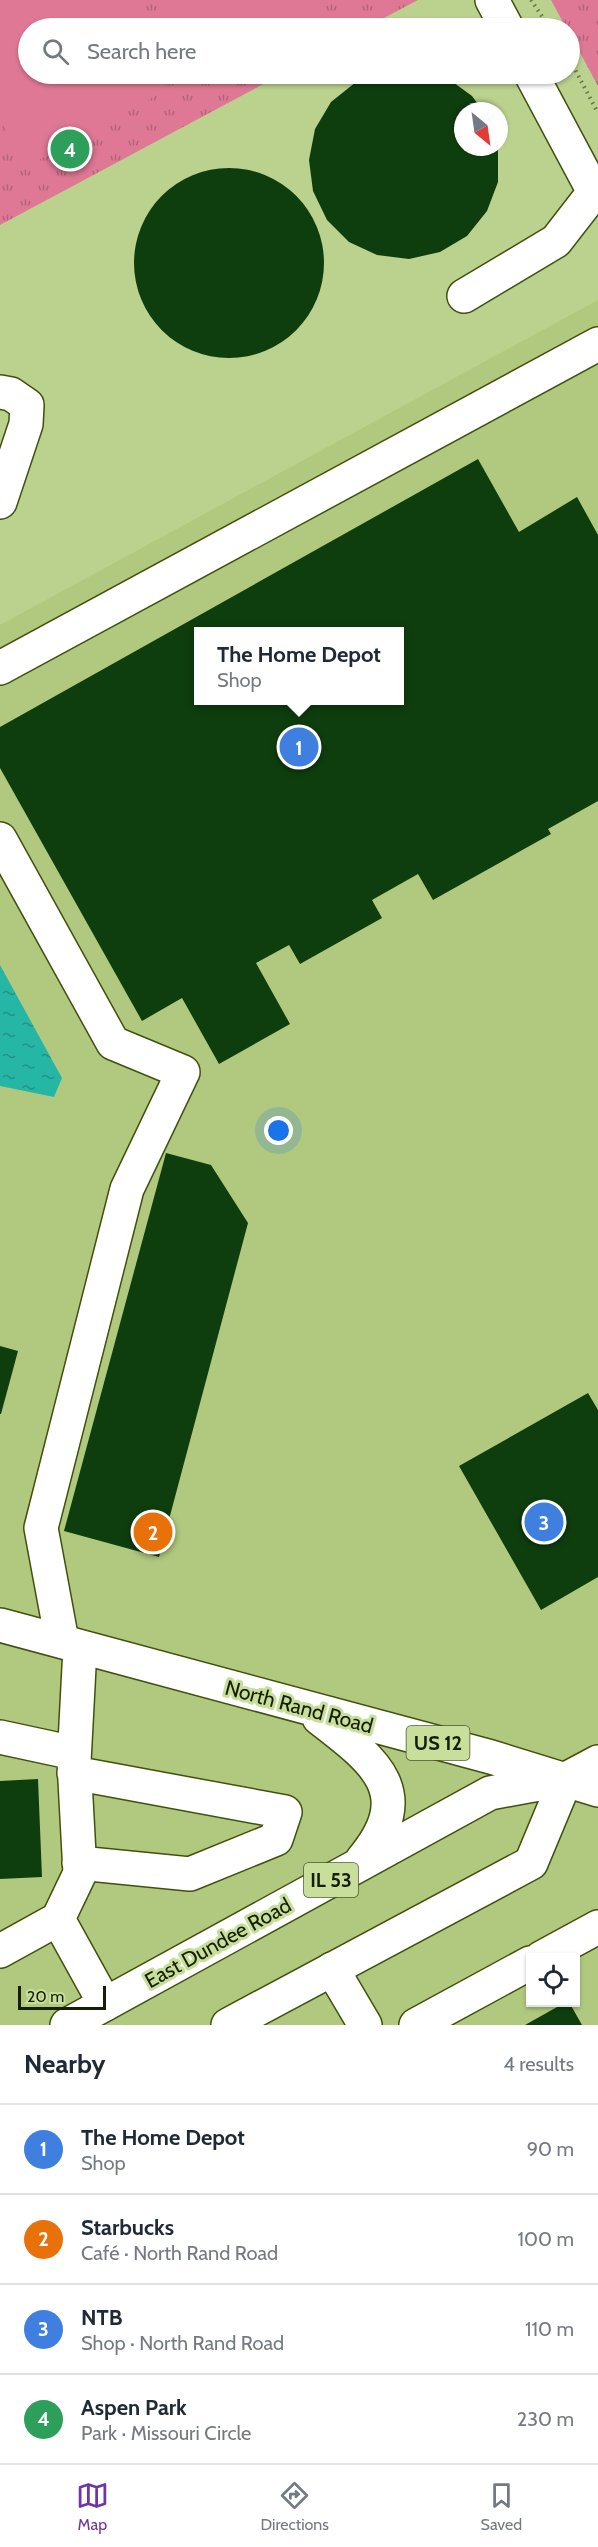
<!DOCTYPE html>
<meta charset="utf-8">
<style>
body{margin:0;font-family:Cabin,sans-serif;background:#f6f6f7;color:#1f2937}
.controls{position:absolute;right:18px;bottom:18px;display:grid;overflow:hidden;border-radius:0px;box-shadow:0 2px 4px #0004}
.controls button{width:54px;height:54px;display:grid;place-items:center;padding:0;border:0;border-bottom:2px solid #e0e1e3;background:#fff;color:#1f2937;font:30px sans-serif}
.compass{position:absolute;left:454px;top:102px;width:54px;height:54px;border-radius:50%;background:#fff;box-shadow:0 2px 4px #0004;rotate:151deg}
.scale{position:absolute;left:18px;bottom:15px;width:88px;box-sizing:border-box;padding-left:6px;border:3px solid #161e04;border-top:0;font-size:16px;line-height:21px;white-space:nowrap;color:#161e04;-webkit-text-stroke:4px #c8de9b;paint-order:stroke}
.you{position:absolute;left:279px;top:1131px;width:21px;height:21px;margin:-15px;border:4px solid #fff;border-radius:50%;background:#1a73e8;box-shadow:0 0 0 9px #1a73e833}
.badge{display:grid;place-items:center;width:39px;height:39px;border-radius:50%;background:#6f34aa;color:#fff;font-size:20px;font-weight:700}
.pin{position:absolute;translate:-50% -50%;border:3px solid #fff;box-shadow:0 2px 6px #0006}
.popup{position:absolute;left:194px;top:627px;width:210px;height:78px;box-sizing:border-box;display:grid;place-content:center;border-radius:0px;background:#fff;filter:drop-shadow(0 2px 4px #0005);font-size:20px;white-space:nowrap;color:#747a83}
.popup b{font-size:22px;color:#1f2937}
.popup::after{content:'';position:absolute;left:50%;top:100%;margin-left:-12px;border:12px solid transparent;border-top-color:#fff}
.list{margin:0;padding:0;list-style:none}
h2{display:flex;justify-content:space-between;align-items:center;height:78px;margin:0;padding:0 24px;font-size:26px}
h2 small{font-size:20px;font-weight:400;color:#747a83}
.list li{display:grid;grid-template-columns:39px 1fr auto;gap:18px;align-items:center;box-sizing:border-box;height:90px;padding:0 24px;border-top:2px solid #e0e1e3}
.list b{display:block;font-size:22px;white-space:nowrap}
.list p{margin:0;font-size:20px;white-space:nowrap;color:#747a83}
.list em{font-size:20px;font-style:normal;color:#747a83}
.icon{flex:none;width:33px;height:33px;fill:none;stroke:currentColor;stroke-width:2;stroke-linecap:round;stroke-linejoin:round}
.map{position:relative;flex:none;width:598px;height:2025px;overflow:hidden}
.search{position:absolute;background:#fff;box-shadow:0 2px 4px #0004;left:18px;right:18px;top:18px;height:66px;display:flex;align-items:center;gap:15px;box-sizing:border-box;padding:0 21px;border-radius:33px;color:#747a83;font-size:22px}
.sheet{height:438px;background:#fff}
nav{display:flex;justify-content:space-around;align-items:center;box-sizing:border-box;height:84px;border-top:2px solid #e0e1e3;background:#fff;font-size:16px;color:#747a83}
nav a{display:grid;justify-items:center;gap:3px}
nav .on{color:#6f34aa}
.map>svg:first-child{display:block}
.built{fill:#b1c97e;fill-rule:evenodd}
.grass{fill:url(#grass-tufts)}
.pitch{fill:#df7895}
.water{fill:url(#water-ripples)}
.building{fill:#0e3e0e;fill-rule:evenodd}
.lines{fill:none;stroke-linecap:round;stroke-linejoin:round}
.minor-casing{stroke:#40510d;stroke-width:36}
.major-casing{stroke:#40510d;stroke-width:36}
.path{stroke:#657446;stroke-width:4;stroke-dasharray:1.5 4.5;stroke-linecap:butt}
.minor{stroke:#fff;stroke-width:33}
.major{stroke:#fff;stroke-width:33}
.labels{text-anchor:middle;stroke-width:6;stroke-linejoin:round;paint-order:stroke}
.shield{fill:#c8de9b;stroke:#4b5831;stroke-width:1.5}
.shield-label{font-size:20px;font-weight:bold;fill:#161e04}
.street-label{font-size:21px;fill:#161e04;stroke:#c8de9b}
</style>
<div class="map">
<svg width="598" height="2025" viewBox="0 0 598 2025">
<defs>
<pattern id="grass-tufts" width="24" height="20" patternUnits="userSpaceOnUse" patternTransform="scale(1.5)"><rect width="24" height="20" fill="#df7895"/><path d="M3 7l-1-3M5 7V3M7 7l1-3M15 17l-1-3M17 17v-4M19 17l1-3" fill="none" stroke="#b46277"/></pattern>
<pattern id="water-ripples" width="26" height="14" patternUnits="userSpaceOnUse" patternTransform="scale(1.5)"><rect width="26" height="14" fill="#26b6a6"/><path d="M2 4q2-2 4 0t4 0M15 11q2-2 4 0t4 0" fill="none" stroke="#209385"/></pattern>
</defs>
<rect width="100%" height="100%" fill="#bbd18e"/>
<path class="built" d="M598 300V2025H0V625ZM198 632H400V700H198ZM530 1958H576V2002H530Z"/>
<path class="grass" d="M0 0H418L365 28H28V74H282L0 225Z
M551 0H598V86L570 34V28H566Z"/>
<path class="pitch" d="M0 0H119L135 28H28V74H160L168 89 26 167 0 120Z
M154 0H332L279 28H170Z"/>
<path class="water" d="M0 965 62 1078 54 1097 0 1086Z"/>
<path class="building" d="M377 74H432L446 77 472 96 483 111H463V147H498V182L487 211 467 236 440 252 409 259 377 255 349 242 327 220 313 191 309 160 315 129 331 102 356 82Z
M134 263a95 95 0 1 1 190 0a95 95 0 1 1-190 0Z
M478 459 519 532 577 497 598 535V801L548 829 551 834 433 900 418 874 372 900 382 918 300 964 289 945 256 963 290 1024 219 1064 182 998 142 1021 0 768V727ZM198 632H400V700H198Z
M166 1153 211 1165 248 1223 159 1557 64 1531Z
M0 1346 18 1351 1 1414H0Z
M588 1393 598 1410V1577L541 1610 459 1466Z
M38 1779 42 1877 0 1879V1781Z
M566 2002H569L582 2025H525Z"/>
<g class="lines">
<g class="minor-casing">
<path id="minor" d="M492 0 507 28
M464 296 556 241 594 192 531 74
M0 392 11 394 27 405 26 424 0 502
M0 668 598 344
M0 839 113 1043 183 1072 127 1189 41 1528 62 1641
M0 1737 74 1753
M74 1773 285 1812 276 1839 190 1874 79 1863
M58 1919 80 1873 74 1762 80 1648
M0 1951 58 1919 105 2004
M541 1958 598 1927
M332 1969 365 2025
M416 2025 530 1963"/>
</g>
<g class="major-casing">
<path id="major" d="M0 1625 491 1757 598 1790
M319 1718C375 1761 418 1793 362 1860
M67 2025 490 1793 566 1779 598 1762
M228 2025 531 1863 566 1779"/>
</g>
<path class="path" d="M531 0 550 28
M570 60 598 113"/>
<use href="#minor" class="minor"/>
<use href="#major" class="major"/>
</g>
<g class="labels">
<g class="shield">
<rect x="406.5" y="1726" width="63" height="34" rx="4.5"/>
<rect x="304" y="1863" width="54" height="34" rx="4.5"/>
</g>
<g class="shield-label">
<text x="438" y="1750">US 12</text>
<text x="331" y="1887">IL 53</text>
</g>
<g class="street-label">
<text transform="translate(299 1707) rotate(15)" y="7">North Rand Road</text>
<text transform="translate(218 1943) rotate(-29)" y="7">East Dundee Road</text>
</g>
</g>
</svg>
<div class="controls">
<button><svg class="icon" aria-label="locate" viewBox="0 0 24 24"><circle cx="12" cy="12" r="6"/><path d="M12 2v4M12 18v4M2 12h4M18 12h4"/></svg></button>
</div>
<svg class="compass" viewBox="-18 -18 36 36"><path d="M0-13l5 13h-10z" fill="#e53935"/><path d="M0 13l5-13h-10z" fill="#747a83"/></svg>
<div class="scale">20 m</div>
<div class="you"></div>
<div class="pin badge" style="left:299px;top:747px;background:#3f7fe0">1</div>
<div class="popup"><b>The Home Depot</b>Shop</div>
<div class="pin badge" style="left:153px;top:1532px;background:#e8710a">2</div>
<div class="pin badge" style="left:544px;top:1522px;background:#3f7fe0">3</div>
<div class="pin badge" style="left:70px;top:149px;background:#2e9e5b">4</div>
<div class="search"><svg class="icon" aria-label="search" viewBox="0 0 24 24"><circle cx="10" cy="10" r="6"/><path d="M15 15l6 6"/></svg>Search here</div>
</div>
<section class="sheet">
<h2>Nearby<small>4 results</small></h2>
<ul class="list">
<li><span class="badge" style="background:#3f7fe0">1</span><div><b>The Home Depot</b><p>Shop</p></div><em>90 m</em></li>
<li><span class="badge" style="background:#e8710a">2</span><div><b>Starbucks</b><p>Café · North Rand Road</p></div><em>100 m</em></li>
<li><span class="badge" style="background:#3f7fe0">3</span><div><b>NTB</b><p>Shop · North Rand Road</p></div><em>110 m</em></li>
<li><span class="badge" style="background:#2e9e5b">4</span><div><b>Aspen Park</b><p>Park · Missouri Circle</p></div><em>230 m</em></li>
</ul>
</section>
<nav>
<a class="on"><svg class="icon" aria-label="map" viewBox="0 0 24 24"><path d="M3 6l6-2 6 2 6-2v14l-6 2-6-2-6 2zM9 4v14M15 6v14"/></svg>Map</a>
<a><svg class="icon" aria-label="directions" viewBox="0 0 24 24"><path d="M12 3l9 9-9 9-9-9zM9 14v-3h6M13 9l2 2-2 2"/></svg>Directions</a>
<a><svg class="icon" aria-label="saved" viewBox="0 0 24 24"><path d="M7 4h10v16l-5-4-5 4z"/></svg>Saved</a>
</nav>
